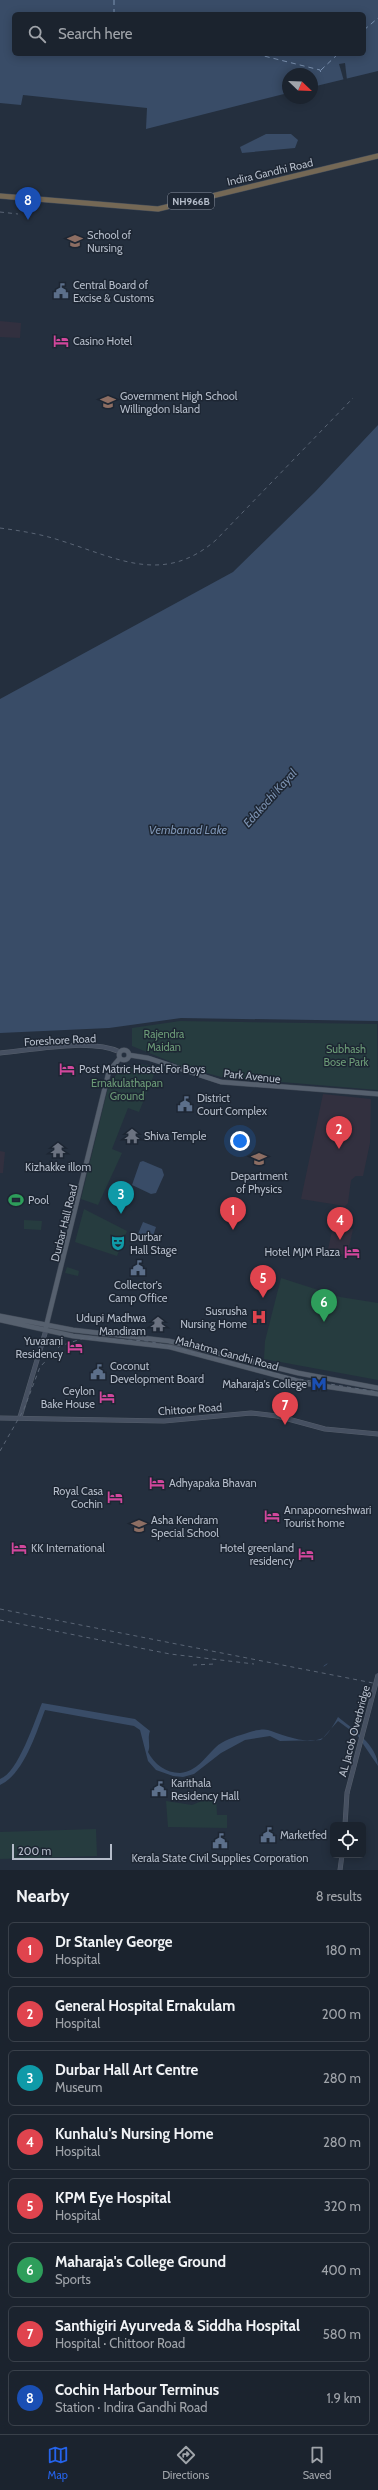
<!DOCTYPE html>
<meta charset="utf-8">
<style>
body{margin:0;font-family:Cabin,sans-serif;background:#282f3a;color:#f1f3f6}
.controls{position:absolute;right:12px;bottom:12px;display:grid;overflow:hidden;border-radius:6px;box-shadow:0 2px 10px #0003}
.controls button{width:36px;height:36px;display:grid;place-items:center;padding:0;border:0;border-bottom:1px solid #39404a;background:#1b232e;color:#f1f3f6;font:20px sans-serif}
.compass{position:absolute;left:282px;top:68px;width:36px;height:36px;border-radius:50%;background:#1b232e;box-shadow:0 2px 10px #0003;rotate:113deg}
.scale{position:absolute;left:12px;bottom:10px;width:100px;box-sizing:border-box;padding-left:4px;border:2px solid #b4bcc9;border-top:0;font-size:11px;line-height:14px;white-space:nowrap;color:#b4bcc9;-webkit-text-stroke:3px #1d2633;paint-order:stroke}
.you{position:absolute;left:240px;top:1141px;width:14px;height:14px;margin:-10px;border:3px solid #fff;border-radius:50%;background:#1a73e8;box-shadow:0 0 0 6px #1a73e833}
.badge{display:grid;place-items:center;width:26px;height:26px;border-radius:50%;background:#2563eb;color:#fff;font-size:13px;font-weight:700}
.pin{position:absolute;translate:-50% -33px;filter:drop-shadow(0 1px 2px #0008)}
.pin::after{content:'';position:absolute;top:21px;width:14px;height:12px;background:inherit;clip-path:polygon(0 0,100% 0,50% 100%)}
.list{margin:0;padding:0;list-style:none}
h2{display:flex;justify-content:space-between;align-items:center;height:52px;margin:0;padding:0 16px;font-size:17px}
h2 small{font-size:13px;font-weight:400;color:#a0a4aa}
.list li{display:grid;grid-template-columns:26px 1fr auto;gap:12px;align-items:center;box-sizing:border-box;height:56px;margin:0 8px 8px;padding:0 8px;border:1px solid #39404a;border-radius:6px}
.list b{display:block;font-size:15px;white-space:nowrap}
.list p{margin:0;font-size:13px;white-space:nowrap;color:#a0a4aa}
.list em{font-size:13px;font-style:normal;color:#a0a4aa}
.icon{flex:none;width:22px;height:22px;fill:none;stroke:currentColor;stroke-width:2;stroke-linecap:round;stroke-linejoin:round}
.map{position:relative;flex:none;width:378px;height:1870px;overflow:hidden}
.search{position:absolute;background:#1b232e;box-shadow:0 2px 10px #0003;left:12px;right:12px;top:12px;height:44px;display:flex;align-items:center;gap:10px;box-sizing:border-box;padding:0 14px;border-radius:6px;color:#a0a4aa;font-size:15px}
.sheet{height:564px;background:#1b232e}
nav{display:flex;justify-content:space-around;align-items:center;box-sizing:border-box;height:56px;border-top:1px solid #39404a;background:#1b232e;font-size:11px;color:#a0a4aa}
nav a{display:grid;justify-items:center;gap:2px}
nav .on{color:#2563eb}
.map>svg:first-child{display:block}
.medical{fill:#32303f}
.green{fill:#263c3f}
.water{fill:#394c67;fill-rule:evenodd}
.pier{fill:#242f3e}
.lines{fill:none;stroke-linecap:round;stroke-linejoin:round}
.stream{stroke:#394c67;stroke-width:1}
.ferry{stroke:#7c92b1;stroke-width:1;stroke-dasharray:5 4;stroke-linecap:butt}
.secondary-casing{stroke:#565f6c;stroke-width:5}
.primary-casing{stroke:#414a57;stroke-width:5.5}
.highway-casing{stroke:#434c59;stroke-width:6}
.secondary{stroke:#465061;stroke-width:4}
.primary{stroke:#56606e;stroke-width:4.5}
.highway{stroke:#746855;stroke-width:5}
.rail{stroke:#5a6575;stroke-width:1;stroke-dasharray:4 4;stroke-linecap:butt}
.secondary-bridge-casing{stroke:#565f6c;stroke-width:5;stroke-linecap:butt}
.secondary-bridge{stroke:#465061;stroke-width:4}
.labels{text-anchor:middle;stroke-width:3;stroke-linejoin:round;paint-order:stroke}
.shield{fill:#1d2633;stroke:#878f9c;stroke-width:1}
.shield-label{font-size:10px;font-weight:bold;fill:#b4bcc9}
.street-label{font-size:11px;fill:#b4bcc9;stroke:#1d2633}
.poi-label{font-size:11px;fill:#b4bcc9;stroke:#1d2633;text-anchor:start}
.park-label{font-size:11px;fill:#6b9a76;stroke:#1d2633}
.water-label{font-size:12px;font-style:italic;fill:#7c92b1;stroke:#1d2633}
</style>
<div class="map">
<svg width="378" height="1870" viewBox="0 0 378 1870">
<rect width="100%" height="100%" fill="#242f3e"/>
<path class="medical" d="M0 321 21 323 20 338 0 337Z
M323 1094 371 1099 370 1143 363 1176H356L351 1180 348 1203 345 1206 301 1199Z
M0 1151 5 1152 3 1173H0Z
M333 1225 353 1229 347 1256 328 1250Z"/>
<path class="green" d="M180 1021 377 1024 378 1090 221 1077 181 1066 132 1046V1028Z
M140 1064 157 1067 139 1112 128 1108 112 1149 122 1153 98 1205 81 1199 108 1088 118 1072Z
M84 1209 127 1231 117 1256 75 1242Z
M24 1220 42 1221 41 1230 24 1229Z
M67 1267 79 1271 78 1276 65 1273Z
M281 1278 340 1297 378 1303V1380L264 1359 265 1341Z
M216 1795 217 1815H227V1828L168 1827 166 1801 192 1805Z
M96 1829 97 1856 0 1859V1832Z"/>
<path class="water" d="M0 0H378V71L312 87V74H288V93L146 129 147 108 23 95 21 105 0 103ZM14 14H364V54H14Z
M266 134H291L298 140 295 148 242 153 240 147Z
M378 425V1021L181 1018 109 1028 0 1033V699L233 572 315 492Z
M143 1161 162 1169 164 1175 156 1193 151 1194 132 1185 140 1162Z
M143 1222 156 1227 152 1239 138 1234Z
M42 1703 135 1719 150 1731C147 1739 151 1746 148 1752 154 1764 166 1773 180 1773 198 1771 205 1757 216 1747 222 1741 236 1736 244 1734 249 1732 262 1728 268 1730 281 1734 310 1747 324 1737 330 1732 334 1724 338 1717 352 1728 378 1746 378 1766L357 1735 338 1721 321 1740 280 1741 270 1736 245 1740 221 1753 194 1774 183 1777 173 1776 156 1770 148 1761 140 1730 134 1726 45 1710C36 1733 24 1774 0 1785V1779C18 1773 35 1720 42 1703Z"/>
<path class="pier" d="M345 63 347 80 344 81 339 64Z"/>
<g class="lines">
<path class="stream" d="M324 1666 327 1664"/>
<path class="ferry" d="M114 0V14
M364 30 378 18
M256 54 320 70 321 73V70L338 54"/>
<g class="secondary-casing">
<path id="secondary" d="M0 1053C33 1050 90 1038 120 1052
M20 1417 46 1330
M0 1418 164 1421 251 1413 277 1416 325 1429 378 1434
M345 1825 347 1793
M340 1870 342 1855"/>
</g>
<g class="primary-casing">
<path id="primary" d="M119 1055a5 5 0 1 1 10 0a5 5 0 1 1-10 0Z
M129 1055 148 1058 221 1082 378 1094
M0 1316 73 1330 169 1341 298 1373 378 1388
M0 1320 73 1336 170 1347 309 1384 378 1394
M46 1327 109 1071 120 1058"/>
</g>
<g class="highway-casing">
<path id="highway" d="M0 196 158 209 378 156"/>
</g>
<use href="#secondary" class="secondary"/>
<use href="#primary" class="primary"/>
<use href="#highway" class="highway"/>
<path class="rail" d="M0 212 18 214
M0 528C22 531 41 534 62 541 119 559 164 585 216 540L353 398
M0 1451 24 1409 40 1367 60 1346 84 1338 148 1341 293 1378 378 1392
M0 1609 378 1684
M0 1620 170 1654 254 1664
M193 1665 215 1664"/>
<g class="secondary-bridge-casing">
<path id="secondary-bridge" d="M347 1793 378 1675"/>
</g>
<use href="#secondary-bridge" class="secondary-bridge"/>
</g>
<defs>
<g id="university-bare" transform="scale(1.2)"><path d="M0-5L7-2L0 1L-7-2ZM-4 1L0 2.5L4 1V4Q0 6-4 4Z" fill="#8d6e63" stroke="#1d2633" stroke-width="2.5" paint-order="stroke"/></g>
<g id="civic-bare" transform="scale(1.2)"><path d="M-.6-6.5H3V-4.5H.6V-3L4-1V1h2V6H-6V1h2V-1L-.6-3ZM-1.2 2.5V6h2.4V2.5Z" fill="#5c6f8a" stroke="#1d2633" stroke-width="2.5" paint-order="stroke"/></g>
<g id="hotel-bare" transform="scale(1.2)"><path d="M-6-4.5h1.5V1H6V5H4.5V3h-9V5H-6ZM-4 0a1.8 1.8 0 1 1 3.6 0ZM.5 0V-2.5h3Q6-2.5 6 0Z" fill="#d1479c" stroke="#1d2633" stroke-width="2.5" paint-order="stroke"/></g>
<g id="school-bare" transform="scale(1.2)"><path d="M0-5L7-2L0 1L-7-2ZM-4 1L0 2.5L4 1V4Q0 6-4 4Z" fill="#8d6e63" stroke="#1d2633" stroke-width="2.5" paint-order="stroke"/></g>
<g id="temple-bare" transform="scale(1.2)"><path d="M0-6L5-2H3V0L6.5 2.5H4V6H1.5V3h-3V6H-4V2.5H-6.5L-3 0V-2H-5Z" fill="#6b7280" stroke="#1d2633" stroke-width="2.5" paint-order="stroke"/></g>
<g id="stadium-bare" transform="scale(1.2)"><path d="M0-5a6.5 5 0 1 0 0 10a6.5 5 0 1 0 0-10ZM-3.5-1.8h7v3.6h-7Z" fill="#2e9e5b" stroke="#1d2633" stroke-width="2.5" paint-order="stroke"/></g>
<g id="theatre-bare" transform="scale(1.2)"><path d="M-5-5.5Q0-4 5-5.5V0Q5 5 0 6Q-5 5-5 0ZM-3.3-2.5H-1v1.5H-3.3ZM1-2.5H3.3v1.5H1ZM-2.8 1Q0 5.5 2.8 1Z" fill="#0f9aa8" stroke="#1d2633" stroke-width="2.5" paint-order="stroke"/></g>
<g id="hospital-bare" transform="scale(1.2)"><path d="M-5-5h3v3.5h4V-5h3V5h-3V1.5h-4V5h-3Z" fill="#e0444e" stroke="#1d2633" stroke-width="2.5" paint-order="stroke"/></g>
<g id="metro-bare" transform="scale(1.2)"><path d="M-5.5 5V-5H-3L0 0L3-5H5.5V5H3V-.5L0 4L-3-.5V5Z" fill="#1a4fb4" stroke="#1d2633" stroke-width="2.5" paint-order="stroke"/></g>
</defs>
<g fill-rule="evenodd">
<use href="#university-bare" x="75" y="241"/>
<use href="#civic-bare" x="61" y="291"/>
<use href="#hotel-bare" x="61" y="341"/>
<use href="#school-bare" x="108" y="402"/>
<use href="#hotel-bare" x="67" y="1069"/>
<use href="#civic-bare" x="185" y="1104"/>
<use href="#temple-bare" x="132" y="1136"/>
<use href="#temple-bare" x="58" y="1150"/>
<use href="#university-bare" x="259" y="1159"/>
<use href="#stadium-bare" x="16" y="1200"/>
<use href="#theatre-bare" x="118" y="1243"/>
<use href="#hotel-bare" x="352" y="1252"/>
<use href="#civic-bare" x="138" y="1268"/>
<use href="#hospital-bare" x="259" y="1317"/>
<use href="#temple-bare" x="158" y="1324"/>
<use href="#hotel-bare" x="75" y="1347"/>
<use href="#civic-bare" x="98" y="1372"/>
<use href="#metro-bare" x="319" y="1384"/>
<use href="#hotel-bare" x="107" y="1397"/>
<use href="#hotel-bare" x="157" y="1483"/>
<use href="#hotel-bare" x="115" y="1497"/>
<use href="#hotel-bare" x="272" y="1516"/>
<use href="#school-bare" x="139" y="1526"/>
<use href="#hotel-bare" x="19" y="1548"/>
<use href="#hotel-bare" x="306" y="1554"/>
<use href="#civic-bare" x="159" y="1789"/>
<use href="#civic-bare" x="268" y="1835"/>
<use href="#civic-bare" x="220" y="1841"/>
</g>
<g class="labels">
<rect class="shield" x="168" y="193" width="46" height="16" rx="3"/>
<g class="shield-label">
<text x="191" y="205">NH966B</text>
</g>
<g class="street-label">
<text transform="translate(270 172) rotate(-13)" y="4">Indira Gandhi Road</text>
<text transform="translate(60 1040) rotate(-3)" y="4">Foreshore Road</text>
<text transform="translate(252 1076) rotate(6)" y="4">Park Avenue</text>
<text transform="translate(64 1223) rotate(-76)" y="4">Durbar Hall Road</text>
<text transform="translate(227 1353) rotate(15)" y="4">Mahatma Gandhi Road</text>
<text transform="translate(190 1409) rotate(-4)" y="4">Chittoor Road</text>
<text transform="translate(354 1731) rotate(-75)" y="4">AL Jacob Overbridge</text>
</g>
<g class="poi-label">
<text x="87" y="239">School of<tspan x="87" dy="13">Nursing</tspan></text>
<text x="73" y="289">Central Board of<tspan x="73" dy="13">Excise &amp; Customs</tspan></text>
<text x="73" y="345">Casino Hotel</text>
<text x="120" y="400">Government High School<tspan x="120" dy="13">Willingdon Island</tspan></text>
<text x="79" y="1073">Post Matric Hostel For Boys</text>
<text x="197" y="1102">District<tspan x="197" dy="13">Court Complex</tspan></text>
<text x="144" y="1140">Shiva Temple</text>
<text x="58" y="1171" text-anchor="middle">Kizhakke illom</text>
<text x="259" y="1180" text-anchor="middle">Department<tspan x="259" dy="13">of Physics</tspan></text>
<text x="28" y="1204">Pool</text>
<text x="130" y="1241">Durbar<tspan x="130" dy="13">Hall Stage</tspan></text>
<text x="340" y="1256" text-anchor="end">Hotel MJM Plaza</text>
<text x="138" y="1289" text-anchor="middle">Collector's<tspan x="138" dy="13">Camp Office</tspan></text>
<text x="247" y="1315" text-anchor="end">Susrusha<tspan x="247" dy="13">Nursing Home</tspan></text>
<text x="146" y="1322" text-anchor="end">Udupi Madhwa<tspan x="146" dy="13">Mandiram</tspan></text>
<text x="63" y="1345" text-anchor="end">Yuvarani<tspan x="63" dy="13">Residency</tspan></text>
<text x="110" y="1370">Coconut<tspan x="110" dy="13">Development Board</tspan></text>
<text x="307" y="1388" text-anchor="end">Maharaja's College</text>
<text x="95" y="1395" text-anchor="end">Ceylon<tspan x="95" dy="13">Bake House</tspan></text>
<text x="169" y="1487">Adhyapaka Bhavan</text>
<text x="103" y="1495" text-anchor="end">Royal Casa<tspan x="103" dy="13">Cochin</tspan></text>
<text x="284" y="1514">Annapoorneshwari<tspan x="284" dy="13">Tourist home</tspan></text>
<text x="151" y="1524">Asha Kendram<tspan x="151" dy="13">Special School</tspan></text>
<text x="31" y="1552">KK International</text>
<text x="294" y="1552" text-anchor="end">Hotel greenland<tspan x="294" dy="13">residency</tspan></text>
<text x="171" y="1787">Karithala<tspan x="171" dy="13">Residency Hall</tspan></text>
<text x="280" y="1839">Marketfed</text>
<text x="220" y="1862" text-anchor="middle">Kerala State Civil Supplies Corporation</text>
</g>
<g class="park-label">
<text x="164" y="1038">Rajendra<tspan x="164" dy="13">Maidan</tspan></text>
<text x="346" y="1053">Subhash<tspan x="346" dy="13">Bose Park</tspan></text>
<text x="127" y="1087">Ernakulathapan<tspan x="127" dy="13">Ground</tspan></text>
</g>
<g class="water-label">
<text transform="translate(270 798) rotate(-48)" y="4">Edakochi Kayal</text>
<text x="188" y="834">Vembanad Lake</text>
</g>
</g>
</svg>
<div class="controls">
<button><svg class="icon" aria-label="locate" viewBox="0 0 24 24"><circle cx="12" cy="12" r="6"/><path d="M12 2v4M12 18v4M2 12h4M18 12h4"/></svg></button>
</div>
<svg class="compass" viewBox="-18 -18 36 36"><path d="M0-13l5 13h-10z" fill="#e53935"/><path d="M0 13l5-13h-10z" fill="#a0a4aa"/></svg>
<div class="scale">200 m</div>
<div class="you"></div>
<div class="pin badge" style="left:233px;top:1230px;background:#e0444e">1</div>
<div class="pin badge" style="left:339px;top:1149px;background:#e0444e">2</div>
<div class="pin badge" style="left:121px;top:1214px;background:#0f9aa8">3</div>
<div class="pin badge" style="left:340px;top:1240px;background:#e0444e">4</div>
<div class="pin badge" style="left:263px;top:1298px;background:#e0444e">5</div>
<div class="pin badge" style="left:324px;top:1322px;background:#2e9e5b">6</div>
<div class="pin badge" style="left:285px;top:1425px;background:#e0444e">7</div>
<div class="pin badge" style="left:28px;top:220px;background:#1a4fb4">8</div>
<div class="search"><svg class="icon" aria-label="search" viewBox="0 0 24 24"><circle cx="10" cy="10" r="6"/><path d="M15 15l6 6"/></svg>Search here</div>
</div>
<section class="sheet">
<h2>Nearby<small>8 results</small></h2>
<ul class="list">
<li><span class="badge" style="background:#e0444e">1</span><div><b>Dr Stanley George</b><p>Hospital</p></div><em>180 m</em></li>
<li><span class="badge" style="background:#e0444e">2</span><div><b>General Hospital Ernakulam</b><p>Hospital</p></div><em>200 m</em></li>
<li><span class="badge" style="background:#0f9aa8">3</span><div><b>Durbar Hall Art Centre</b><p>Museum</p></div><em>280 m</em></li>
<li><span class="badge" style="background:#e0444e">4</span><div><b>Kunhalu's Nursing Home</b><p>Hospital</p></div><em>280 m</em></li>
<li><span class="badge" style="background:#e0444e">5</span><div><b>KPM Eye Hospital</b><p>Hospital</p></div><em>320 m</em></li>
<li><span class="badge" style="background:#2e9e5b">6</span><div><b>Maharaja's College Ground</b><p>Sports</p></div><em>400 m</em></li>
<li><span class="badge" style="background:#e0444e">7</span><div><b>Santhigiri Ayurveda &amp; Siddha Hospital</b><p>Hospital · Chittoor Road</p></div><em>580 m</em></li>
<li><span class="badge" style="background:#1a4fb4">8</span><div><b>Cochin Harbour Terminus</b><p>Station · Indira Gandhi Road</p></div><em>1.9 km</em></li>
</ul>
</section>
<nav>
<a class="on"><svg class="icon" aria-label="map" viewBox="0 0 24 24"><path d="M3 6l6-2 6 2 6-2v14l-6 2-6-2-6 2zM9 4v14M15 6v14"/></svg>Map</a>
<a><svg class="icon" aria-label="directions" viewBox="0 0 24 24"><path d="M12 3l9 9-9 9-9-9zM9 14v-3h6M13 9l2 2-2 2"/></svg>Directions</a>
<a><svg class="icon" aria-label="saved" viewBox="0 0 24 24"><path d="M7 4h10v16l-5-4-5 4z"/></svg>Saved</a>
</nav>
